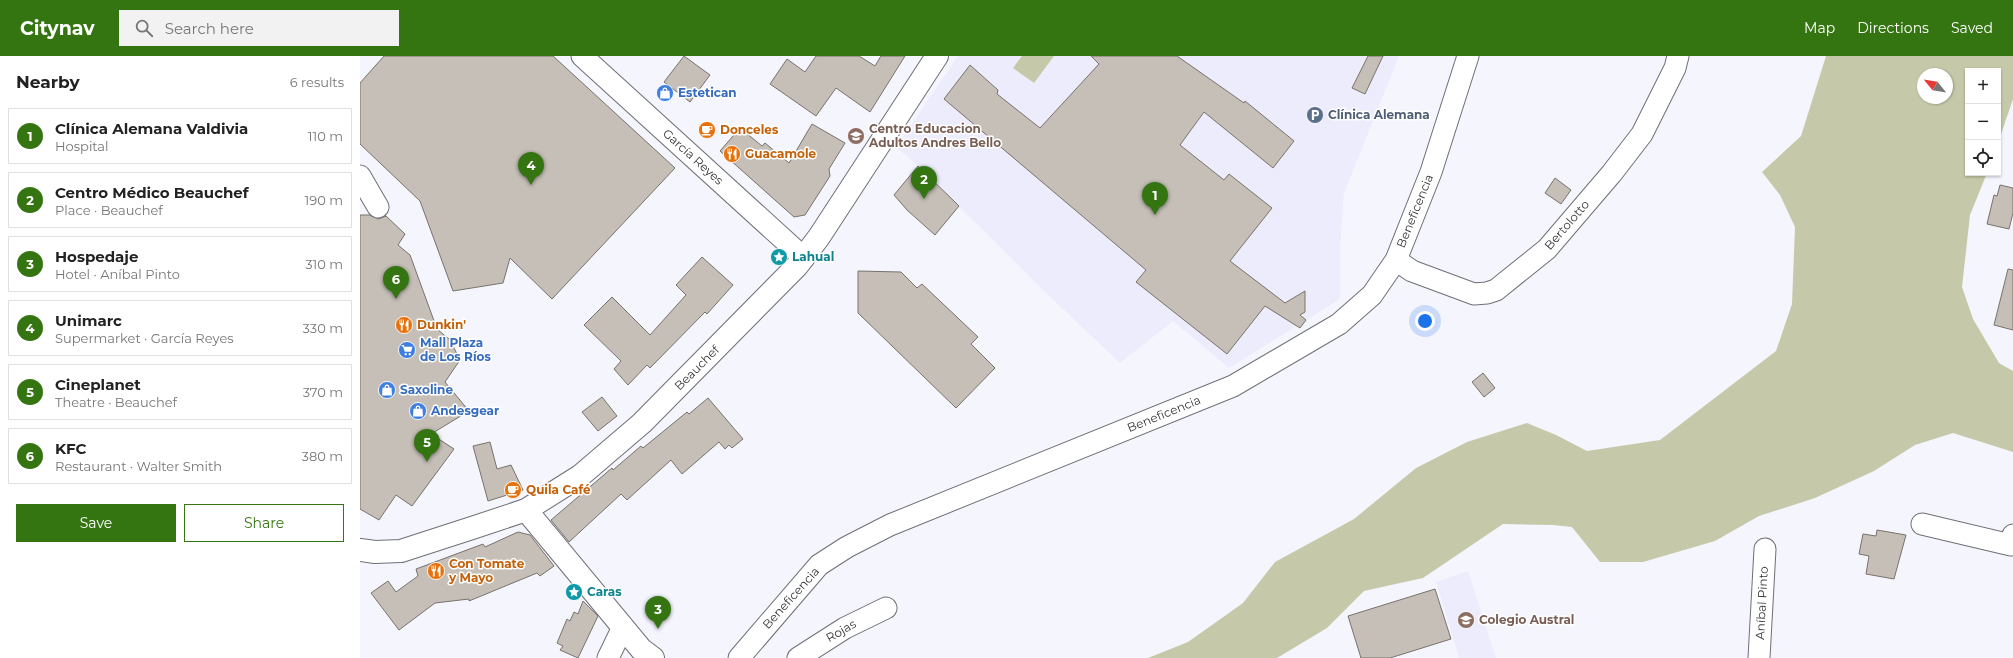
<!DOCTYPE html>
<meta charset="utf-8">
<style>
body{margin:0;font-family:Montserrat,sans-serif;background:#f2f2f2;color:#222}
.controls{position:absolute;right:12px;top:12px;display:grid;overflow:hidden;border-radius:0px;box-shadow:0 1px 3px #0004}
.controls button{width:36px;height:36px;display:grid;place-items:center;padding:0;border:0;border-bottom:1px solid #e0e0e0;background:#fff;color:#222;font:20px sans-serif}
.compass{position:absolute;left:1557px;top:12px;width:36px;height:36px;border-radius:50%;background:#fff;box-shadow:0 1px 3px #0004;rotate:300deg}
.you{position:absolute;left:1065px;top:265px;width:14px;height:14px;margin:-10px;border:3px solid #fff;border-radius:50%;background:#1a73e8;box-shadow:0 0 0 6px #1a73e833}
.badge{display:grid;place-items:center;width:26px;height:26px;border-radius:50%;background:#347512;color:#fff;font-size:13px;font-weight:700}
.pin{position:absolute;translate:-50% -33px;filter:drop-shadow(0 1px 2px #0008)}
.pin::after{content:'';position:absolute;top:21px;width:14px;height:12px;background:inherit;clip-path:polygon(0 0,100% 0,50% 100%)}
.list{margin:0;padding:0;list-style:none}
h2{display:flex;justify-content:space-between;align-items:center;height:52px;margin:0;padding:0 16px;font-size:17px}
h2 small{font-size:13px;font-weight:400;color:#767676}
.list li{display:grid;grid-template-columns:26px 1fr auto;gap:12px;align-items:center;box-sizing:border-box;height:56px;margin:0 8px 8px;padding:0 8px;border:1px solid #e0e0e0;border-radius:0px}
.list b{display:block;font-size:15px;white-space:nowrap}
.list p{margin:0;font-size:13px;white-space:nowrap;color:#767676}
.list em{font-size:13px;font-style:normal;color:#767676}
.actions{display:flex;gap:8px;padding:12px 16px}
.actions a{flex:1;padding:9px 0;border:1px solid #347512;border-radius:0px;text-align:center;font-size:14px;color:#347512}
.actions .main{background:#347512;color:#fff}
.icon{flex:none;width:22px;height:22px;fill:none;stroke:currentColor;stroke-width:2;stroke-linecap:round;stroke-linejoin:round}
.map{position:relative;flex:none;width:1653px;height:602px;overflow:hidden}
header{display:flex;align-items:center;gap:24px;box-sizing:border-box;height:56px;padding:0 20px;background:#347512;color:#fff}
header strong{font-size:19px}
nav{display:flex;gap:22px;margin-inline-start:auto;font-size:14px}
.search{width:280px;height:36px;background:#f2f2f2;display:flex;align-items:center;gap:10px;box-sizing:border-box;padding:0 14px;border-radius:0px;color:#767676;font-size:15px}
main{display:flex}
aside{flex:1;background:#fff}
.map>svg:first-child{display:block}
.built{fill:#edecfd}
.green{fill:#c6c9a9;fill-rule:evenodd}
.building{fill:#c5bfb7;stroke:#78726c}
.lines{fill:none;stroke-linecap:round;stroke-linejoin:round}
.street-casing{stroke:#6f6f77;stroke-width:23}
.secondary-casing{stroke:#6f6f77;stroke-width:24}
.street{stroke:#fff;stroke-width:21}
.secondary{stroke:#fff;stroke-width:22}
.labels{text-anchor:middle;stroke-width:3;stroke-linejoin:round;paint-order:stroke}
.shop-label{font-size:12px;font-weight:bold;fill:#366cbe;stroke:#fff;text-anchor:start}
.service-label{font-size:12px;font-weight:bold;fill:#4e5e75;stroke:#fff;text-anchor:start}
.education-label{font-size:12px;font-weight:bold;fill:#785e54;stroke:#fff;text-anchor:start}
.food-label{font-size:12px;font-weight:bold;fill:#c56008;stroke:#fff;text-anchor:start}
.street-label{font-size:12px;fill:#343438;stroke:#fff}
.culture-label{font-size:12px;font-weight:bold;fill:#0d838f;stroke:#fff;text-anchor:start}
</style>
<header>
<strong>Citynav</strong>
<div class="search"><svg class="icon" aria-label="search" viewBox="0 0 24 24"><circle cx="10" cy="10" r="6"/><path d="M15 15l6 6"/></svg>Search here</div>
<nav><a>Map</a><a>Directions</a><a>Saved</a></nav>
</header>
<main>
<aside>
<h2>Nearby<small>6 results</small></h2>
<ul class="list">
<li><span class="badge">1</span><div><b>Clínica Alemana Valdivia</b><p>Hospital</p></div><em>110 m</em></li>
<li><span class="badge">2</span><div><b>Centro Médico Beauchef</b><p>Place · Beauchef</p></div><em>190 m</em></li>
<li><span class="badge">3</span><div><b>Hospedaje</b><p>Hotel · Aníbal Pinto</p></div><em>310 m</em></li>
<li><span class="badge">4</span><div><b>Unimarc</b><p>Supermarket · García Reyes</p></div><em>330 m</em></li>
<li><span class="badge">5</span><div><b>Cineplanet</b><p>Theatre · Beauchef</p></div><em>370 m</em></li>
<li><span class="badge">6</span><div><b>KFC</b><p>Restaurant · Walter Smith</p></div><em>380 m</em></li>
</ul>
<div class="actions"><a class="main">Save</a><a>Share</a></div>
</aside>
<div class="map">
<svg width="1653" height="602" viewBox="0 0 1653 602">
<rect width="100%" height="100%" fill="#f5f5fe"/>
<path class="built" d="M598 0H1039L984 137 980 190V243L869 312 813 265 760 307 683 234 558 110 536 91Z
M1108 515 1136 602H1099L1076 526Z"/>
<path class="green" d="M662 0H694L674 27 653 12Z
M1466 0H1653V43L1638 87V15H1608V117H1627L1610 159 1602 231 1613 263 1639 307 1653 315V396L1593 377 1555 389 1514 415 1455 442 1399 460 1355 485 1283 506H1240L1212 471 1193 469 1143 468 1063 522 1004 535 967 572 917 602H788L828 586 883 547 915 506 994 463 1056 412 1107 386 1167 367 1196 379 1227 395 1300 384 1416 295 1432 248 1435 171 1420 139 1402 116 1441 80ZM1563 18H1587V42H1563Z"/>
<path class="building" d="M24 0H193L315 112 192 243 150 202 143 227 93 235 60 145 0 88V27Z
M324 0 350 19 330 46 304 26Z
M456 0H499L515 10 521 0H545L510 56 476 32 456 60 410 28 427 3 445 16Z
M731 0H817L884 47 885 45 934 85 913 112 844 56 820 89 864 124 869 118 912 152 870 205 925 247 945 235V256L940 259 946 264 940 272 905 250 867 298 776 226 786 214 584 43 610 9 638 34 637 38 680 72 739 8Z
M1008 0H1023L1005 38 992 32Z
M452 68 485 87 469 113 470 120 445 159 434 161 360 95 380 72 402 90 405 87 429 107Z
M558 110 599 150 575 179 547 154 534 139Z
M1195 122 1211 134 1201 148 1185 137Z
M1640 129 1653 132V157L1649 173 1627 168 1634 139 1637 140Z
M0 159H10L18 163 26 160 45 178 38 189 50 199 77 273 90 284 100 304 85 326 109 355 71 378 94 393 52 450 36 439 19 464 0 453Z
M342 201 373 229 347 258 345 256 290 312 287 309 268 329 254 313 261 305 224 269 252 241 290 279 326 239 316 229Z
M1648 213 1653 214V274L1634 269Z
M498 215 541 216 557 232 562 228 618 281 611 288 635 312 596 352 498 257Z
M1123 317 1135 332 1124 341 1112 326Z
M242 341 257 360 238 375 222 356Z
M348 342 383 383 372 392 369 389 365 393 359 386 322 418 311 404 267 444 261 438 209 486 191 464 252 412 253 414 281 390 283 392 327 356 329 358Z
M130 386 137 413 151 409 163 434 128 445 113 390Z
M1517 474 1546 479 1534 523 1506 518 1509 500 1499 498 1503 478 1516 480Z
M158 476 170 479 194 510 180 520 177 517 109 545V543L75 547 39 574 11 537 28 525 36 536 58 520 56 513 123 488 125 491Z
M1075 533 1091 583 1030 602H1001L988 560Z
M223 545 238 560 218 602 200 594 203 590 197 587 207 563 210 565 214 556 218 558Z"/>
<g class="lines">
<g class="street-casing">
<path id="street" d="M222 0 444 202
M0 120 18 151
M1036 204 1052 215 1114 238 1127 237 1136 234 1187 193 1252 117 1282 78 1315 12 1318 0
M1562 468 1651 489 1653 479
M248 602 263 571
M379 602 459 509 487 491 530 469 873 330 979 268 1012 239 1036 204 1071 116 1108 0
M438 602 485 572 526 552
M1399 602 1405 493"/>
</g>
<g class="secondary-casing">
<path id="secondary" d="M166 454 281 593 293 602
M0 494 15 496 41 495 115 471 166 454 220 420 282 367 437 210 459 181 577 0"/>
</g>
<use href="#street" class="street"/>
<use href="#secondary" class="secondary"/>
</g>
<defs>
<g id="shop-disc" transform="scale(0.9)"><circle r="9.5" fill="#3f7fe0" stroke="#fff"/><path d="M-5-2.5h2.3a2.7 3.5 0 0 1 5.4 0H5L5.5 6h-11ZM-1.5-2.5h3a1.5 2.3 0 0 0-3 0Z" fill="#fff"/></g>
<g id="parking-disc" transform="scale(0.9)"><circle r="9.5" fill="#5c6f8a" stroke="#fff"/><path d="M-3.5-5.5H1a3.5 3.5 0 0 1 0 7H-1V5.5H-3.5ZM-1-3.4V-.6H.8a1.4 1.4 0 0 0 0-2.8Z" fill="#fff"/></g>
<g id="cafe-disc" transform="scale(0.9)"><circle r="9.5" fill="#e8710a" stroke="#fff"/><path d="M-5.5-4.5H6V0H3Q3 3.5 0 3.5H-2.5Q-5.5 3.5-5.5 0ZM3-3.2v2h1.7v-2ZM-6 4.5H4V6H-6Z" fill="#fff"/></g>
<g id="school-disc" transform="scale(0.9)"><circle r="9.5" fill="#8d6e63" stroke="#fff"/><path d="M0-5L7-2L0 1L-7-2ZM-4 1L0 2.5L4 1V4Q0 6-4 4Z" fill="#fff"/></g>
<g id="restaurant-disc" transform="scale(0.9)"><circle r="9.5" fill="#e8710a" stroke="#fff"/><path d="M-5-6h1v4h1v-4h1v4h1v-4h1v5L-1.5 .5V6h-2V.5L-5-1ZM5-6V6H3V1.5H1.5Q1.5-4 5-6Z" fill="#fff"/></g>
<g id="sight-disc" transform="scale(0.9)"><circle r="9.5" fill="#0f9aa8" stroke="#fff"/><path d="M0-6L1.8-2.2L6-1.7L2.9 1.2L3.7 5.4L0 3.3L-3.7 5.4L-2.9 1.2L-6-1.7L-1.8-2.2Z" fill="#fff"/></g>
<g id="supermarket-disc" transform="scale(0.9)"><circle r="9.5" fill="#3f7fe0" stroke="#fff"/><path d="M-6-5.5h2.5l.6 2H6L4.5 2H-2.5L-4.4-4H-6ZM-1.5 3.2a1.3 1.3 0 1 0 .1 0ZM3 3.2a1.3 1.3 0 1 0 .1 0Z" fill="#fff"/></g>
</defs>
<g fill-rule="evenodd">
<use href="#shop-disc" x="305" y="37"/>
<use href="#parking-disc" x="955" y="59"/>
<use href="#cafe-disc" x="347" y="74"/>
<use href="#school-disc" x="496" y="80"/>
<use href="#restaurant-disc" x="372" y="98"/>
<use href="#sight-disc" x="419" y="201"/>
<use href="#restaurant-disc" x="44" y="269"/>
<use href="#supermarket-disc" x="47" y="294"/>
<use href="#shop-disc" x="27" y="334"/>
<use href="#shop-disc" x="58" y="355"/>
<use href="#cafe-disc" x="153" y="434"/>
<use href="#restaurant-disc" x="76" y="515"/>
<use href="#sight-disc" x="214" y="536"/>
<use href="#school-disc" x="1106" y="564"/>
</g>
<g class="labels">
<g class="shop-label">
<text x="318" y="41">Estetican</text>
<text x="60" y="291">Mall Plaza<tspan x="60" dy="14">de Los Ríos</tspan></text>
<text x="40" y="338">Saxoline</text>
<text x="71" y="359">Andesgear</text>
</g>
<g class="service-label">
<text x="968" y="63">Clínica Alemana</text>
</g>
<g class="education-label">
<text x="509" y="77">Centro Educacion<tspan x="509" dy="14">Adultos Andres Bello</tspan></text>
<text x="1119" y="568">Colegio Austral</text>
</g>
<g class="food-label">
<text x="360" y="78">Donceles</text>
<text x="385" y="102">Guacamole</text>
<text x="57" y="273">Dunkin'</text>
<text x="166" y="438">Quila Café</text>
<text x="89" y="512">Con Tomate<tspan x="89" dy="14">y Mayo</tspan></text>
</g>
<g class="street-label">
<text transform="translate(333 101) rotate(42)" y="4">García Reyes</text>
<text transform="translate(1055 155) rotate(-68)" y="4">Beneficencia</text>
<text transform="translate(1207 169) rotate(-49)" y="4">Bertolotto</text>
<text transform="translate(337 312) rotate(-45)" y="4">Beauchef</text>
<text transform="translate(804 358) rotate(-22)" y="4">Beneficencia</text>
<text transform="translate(431 542) rotate(-48)" y="4">Beneficencia</text>
<text transform="translate(1402 547) rotate(-87)" y="4">Aníbal Pinto</text>
<text transform="translate(481 575) rotate(-30)" y="4">Rojas</text>
</g>
<g class="culture-label">
<text x="432" y="205">Lahual</text>
<text x="227" y="540">Caras</text>
</g>
</g>
</svg>
<div class="controls">
<button>+</button>
<button>−</button>
<button><svg class="icon" aria-label="locate" viewBox="0 0 24 24"><circle cx="12" cy="12" r="6"/><path d="M12 2v4M12 18v4M2 12h4M18 12h4"/></svg></button>
</div>
<svg class="compass" viewBox="-18 -18 36 36"><path d="M0-13l5 13h-10z" fill="#e53935"/><path d="M0 13l5-13h-10z" fill="#767676"/></svg>
<div class="you"></div>
<div class="pin badge" style="left:795px;top:159px">1</div>
<div class="pin badge" style="left:564px;top:143px">2</div>
<div class="pin badge" style="left:298px;top:573px">3</div>
<div class="pin badge" style="left:171px;top:129px">4</div>
<div class="pin badge" style="left:67px;top:406px">5</div>
<div class="pin badge" style="left:36px;top:243px">6</div>
</div>
</main>
